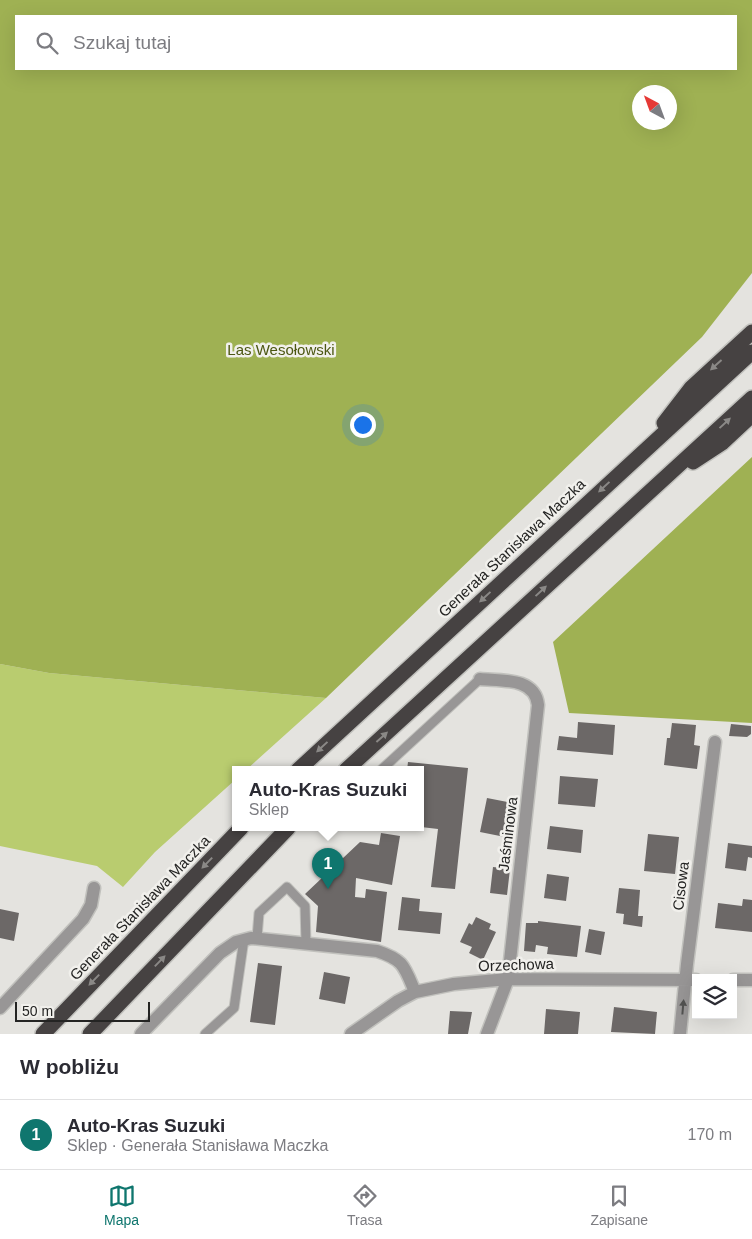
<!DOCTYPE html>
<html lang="pl">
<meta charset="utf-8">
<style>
body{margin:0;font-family:Helvetica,sans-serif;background:#f7f7f7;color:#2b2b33}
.controls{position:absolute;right:15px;bottom:15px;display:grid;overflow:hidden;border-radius:0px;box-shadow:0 5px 20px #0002}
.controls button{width:45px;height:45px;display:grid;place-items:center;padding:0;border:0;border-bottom:1px solid #e1e1e2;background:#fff;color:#2b2b33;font:25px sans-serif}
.compass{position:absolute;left:632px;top:85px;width:45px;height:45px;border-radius:50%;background:#fff;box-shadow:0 5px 20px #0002;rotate:319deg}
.scale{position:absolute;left:15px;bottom:12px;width:135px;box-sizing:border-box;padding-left:5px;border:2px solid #242423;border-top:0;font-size:14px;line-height:18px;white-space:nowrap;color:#242423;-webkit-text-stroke:4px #f1f0ec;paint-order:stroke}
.you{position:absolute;left:362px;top:424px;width:18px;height:18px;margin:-12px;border:4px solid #fff;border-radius:50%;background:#1a73e8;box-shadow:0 0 0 8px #1a73e833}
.badge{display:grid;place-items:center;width:32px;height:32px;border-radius:50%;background:#0f766e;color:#fff;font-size:16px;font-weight:700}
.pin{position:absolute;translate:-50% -41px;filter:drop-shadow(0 1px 2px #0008)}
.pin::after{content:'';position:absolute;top:26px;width:18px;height:15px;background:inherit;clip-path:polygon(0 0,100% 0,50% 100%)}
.popup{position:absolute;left:232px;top:766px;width:192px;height:65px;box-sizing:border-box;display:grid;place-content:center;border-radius:0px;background:#fff;filter:drop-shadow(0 1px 4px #0005);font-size:16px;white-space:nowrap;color:#7c7c81}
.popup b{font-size:19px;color:#2b2b33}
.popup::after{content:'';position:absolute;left:50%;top:100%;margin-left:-10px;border:10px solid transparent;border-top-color:#fff}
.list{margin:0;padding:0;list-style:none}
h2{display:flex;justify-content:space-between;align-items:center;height:65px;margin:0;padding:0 20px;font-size:21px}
h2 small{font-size:16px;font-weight:400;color:#7c7c81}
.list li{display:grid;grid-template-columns:32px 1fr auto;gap:15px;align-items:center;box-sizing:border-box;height:70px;padding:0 20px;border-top:1px solid #e1e1e2}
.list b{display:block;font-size:19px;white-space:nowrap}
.list p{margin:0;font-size:16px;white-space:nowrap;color:#7c7c81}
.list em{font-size:16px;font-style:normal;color:#7c7c81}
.icon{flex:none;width:28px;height:28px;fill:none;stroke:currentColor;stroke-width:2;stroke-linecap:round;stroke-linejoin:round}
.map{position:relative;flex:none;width:752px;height:1034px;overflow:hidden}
.search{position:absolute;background:#fff;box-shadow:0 5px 20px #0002;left:15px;right:15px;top:15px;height:55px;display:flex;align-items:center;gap:12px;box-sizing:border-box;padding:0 18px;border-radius:0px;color:#7c7c81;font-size:19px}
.sheet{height:135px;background:#fff}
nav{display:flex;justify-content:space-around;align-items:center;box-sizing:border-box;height:70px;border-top:1px solid #e1e1e2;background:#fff;font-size:14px;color:#7c7c81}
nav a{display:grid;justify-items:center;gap:2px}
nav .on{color:#0f766e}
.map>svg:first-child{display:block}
.green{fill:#b9cc6f}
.forest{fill:#9fb153;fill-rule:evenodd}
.building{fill:#6c6867}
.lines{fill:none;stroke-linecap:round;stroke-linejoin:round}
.lane-casing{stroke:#c1c1bd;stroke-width:11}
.street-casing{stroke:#c1c1bd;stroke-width:15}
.highway-casing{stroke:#c1c1bd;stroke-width:18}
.lane{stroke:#989696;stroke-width:9}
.street{stroke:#989696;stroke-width:12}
.highway{stroke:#464242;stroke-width:15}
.oneway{fill:#8a8886}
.oneway2{fill:#525251}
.labels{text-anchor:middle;stroke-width:5;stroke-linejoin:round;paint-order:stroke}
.park-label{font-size:15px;fill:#4c5712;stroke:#f1f0ec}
.street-label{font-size:15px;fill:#242423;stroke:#f1f0ec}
</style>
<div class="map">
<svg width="752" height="1034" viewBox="0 0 752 1034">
<rect width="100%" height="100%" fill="#e4e3df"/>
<path class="green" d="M0 664 49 673 326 698 246 770H235V780L155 852 123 887 97 866 0 846Z"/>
<path class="forest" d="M0 0H752V273L702 337 326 698 49 673 0 664ZM16 16H736V69H16ZM640 92H670V122H640Z
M752 457V723L569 713 553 642Z"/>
<path class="building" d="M578 722 615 725 613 755 557 750 559 736 577 738Z
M672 723 696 725 694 745 700 746 697 769 664 765 667 738H670Z
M731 724 751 726V734L747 737 729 736Z
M408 762 468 768 455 889 431 887 438 829 421 827V770H407Z
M560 776 598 779 595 807 558 804Z
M487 798 512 803 505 837 480 832Z
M550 826 583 830 581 853 547 849Z
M381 833 400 836 392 885 356 878 355 897 365 898 366 889 387 892 381 942 316 932 318 906 305 894 360 842 379 845Z
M648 834 679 837 675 874 644 871Z
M728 843 752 846V858L748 857 746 871 725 868Z
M493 867 510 869 507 895 490 893Z
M547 874 569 877 566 901 544 898Z
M619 888 640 890 638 916H643L642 927 623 924 624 914 616 913Z
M402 897 420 899 419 911 442 913 440 934 398 930Z
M743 899 752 900V932L715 928 718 903 742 906Z
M0 909 19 913 14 941 0 938Z
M476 917 491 924 489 929 496 932 483 960 469 953 472 947 460 942 469 923 472 925Z
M538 921 581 926 577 957 547 954 548 947 536 945 535 952 524 951 526 923H538Z
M589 929 605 932 601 955 585 952Z
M258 963 282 966 275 1025 250 1022Z
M324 972 350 977 345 1004 319 999Z
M614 1007 657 1012 655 1034 611 1032Z
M546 1009 580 1012 578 1034H544Z
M450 1011 472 1012 468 1034H448Z"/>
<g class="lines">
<g class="lane-casing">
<path id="lane" d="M381 770 480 679
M257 938 259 913 287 887 305 906 306 943
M205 1034 234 1008 244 939"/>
</g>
<g class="street-casing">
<path id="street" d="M480 679C501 681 535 677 538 705L508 979 487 1034
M733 980H752
M0 1008 83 919 91 905 94 888
M141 1034 220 953 236 942 251 938 377 951C404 960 404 966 415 992
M351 1034 398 1001 415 992 454 984 508 979 696 980
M680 1034 687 964 715 742"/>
</g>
<g class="highway-casing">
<path id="highway" d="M664 423 691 388 752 332
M693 462 722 443 752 415
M298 770 752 352
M346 770 752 398
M43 1034 241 828
M90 1034 288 828"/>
</g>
<use href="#lane" class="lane"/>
<use href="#street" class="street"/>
<use href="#highway" class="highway"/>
</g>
<defs><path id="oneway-solid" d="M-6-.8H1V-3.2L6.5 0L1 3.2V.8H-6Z" transform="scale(1.25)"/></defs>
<g class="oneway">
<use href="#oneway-solid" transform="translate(716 365) rotate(138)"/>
<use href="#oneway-solid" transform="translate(725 423) rotate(-43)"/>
<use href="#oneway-solid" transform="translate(604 487) rotate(137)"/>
<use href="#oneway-solid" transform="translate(541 591) rotate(-43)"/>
<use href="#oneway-solid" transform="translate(485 597) rotate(137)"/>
<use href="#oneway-solid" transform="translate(382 737) rotate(-42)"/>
<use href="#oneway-solid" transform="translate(322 747) rotate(137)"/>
<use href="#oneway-solid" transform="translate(207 863) rotate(134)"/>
<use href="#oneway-solid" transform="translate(160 961) rotate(-46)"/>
<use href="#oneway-solid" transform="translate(94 980) rotate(134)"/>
</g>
<use class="oneway2" href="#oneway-solid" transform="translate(683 1007) rotate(-85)"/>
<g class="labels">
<g class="park-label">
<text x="281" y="355">Las Wesołowski</text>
</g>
<g class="street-label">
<text transform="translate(512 548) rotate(-43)" y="5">Generała Stanisława Maczka</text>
<text transform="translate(508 834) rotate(-83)" y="5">Jaśminowa</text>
<text transform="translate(681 886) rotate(-83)" y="5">Cisowa</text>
<text transform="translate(140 908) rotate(-46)" y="5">Generała Stanisława Maczka</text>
<text transform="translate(516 965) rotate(-2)" y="5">Orzechowa</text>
</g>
</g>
</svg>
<div class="controls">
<button><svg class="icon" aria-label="layers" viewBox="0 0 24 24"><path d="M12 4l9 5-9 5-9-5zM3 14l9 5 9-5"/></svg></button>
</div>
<svg class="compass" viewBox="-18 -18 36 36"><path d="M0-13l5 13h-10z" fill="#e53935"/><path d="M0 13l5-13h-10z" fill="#7c7c81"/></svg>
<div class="scale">50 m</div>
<div class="you"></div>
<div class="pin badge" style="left:328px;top:889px">1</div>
<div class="popup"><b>Auto-Kras Suzuki</b>Sklep</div>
<div class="search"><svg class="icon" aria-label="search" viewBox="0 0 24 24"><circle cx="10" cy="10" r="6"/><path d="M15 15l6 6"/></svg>Szukaj tutaj</div>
</div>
<section class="sheet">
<h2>W pobliżu<small></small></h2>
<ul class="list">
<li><span class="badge">1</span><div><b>Auto-Kras Suzuki</b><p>Sklep · Generała Stanisława Maczka</p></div><em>170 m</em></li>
</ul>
</section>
<nav>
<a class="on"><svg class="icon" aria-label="map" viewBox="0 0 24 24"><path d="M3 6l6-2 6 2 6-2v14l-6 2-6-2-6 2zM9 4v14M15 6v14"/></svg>Mapa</a>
<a><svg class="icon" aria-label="directions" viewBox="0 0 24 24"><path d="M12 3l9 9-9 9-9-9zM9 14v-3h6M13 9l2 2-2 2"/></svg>Trasa</a>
<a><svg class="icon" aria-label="saved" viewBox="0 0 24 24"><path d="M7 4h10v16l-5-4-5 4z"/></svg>Zapisane</a>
</nav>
